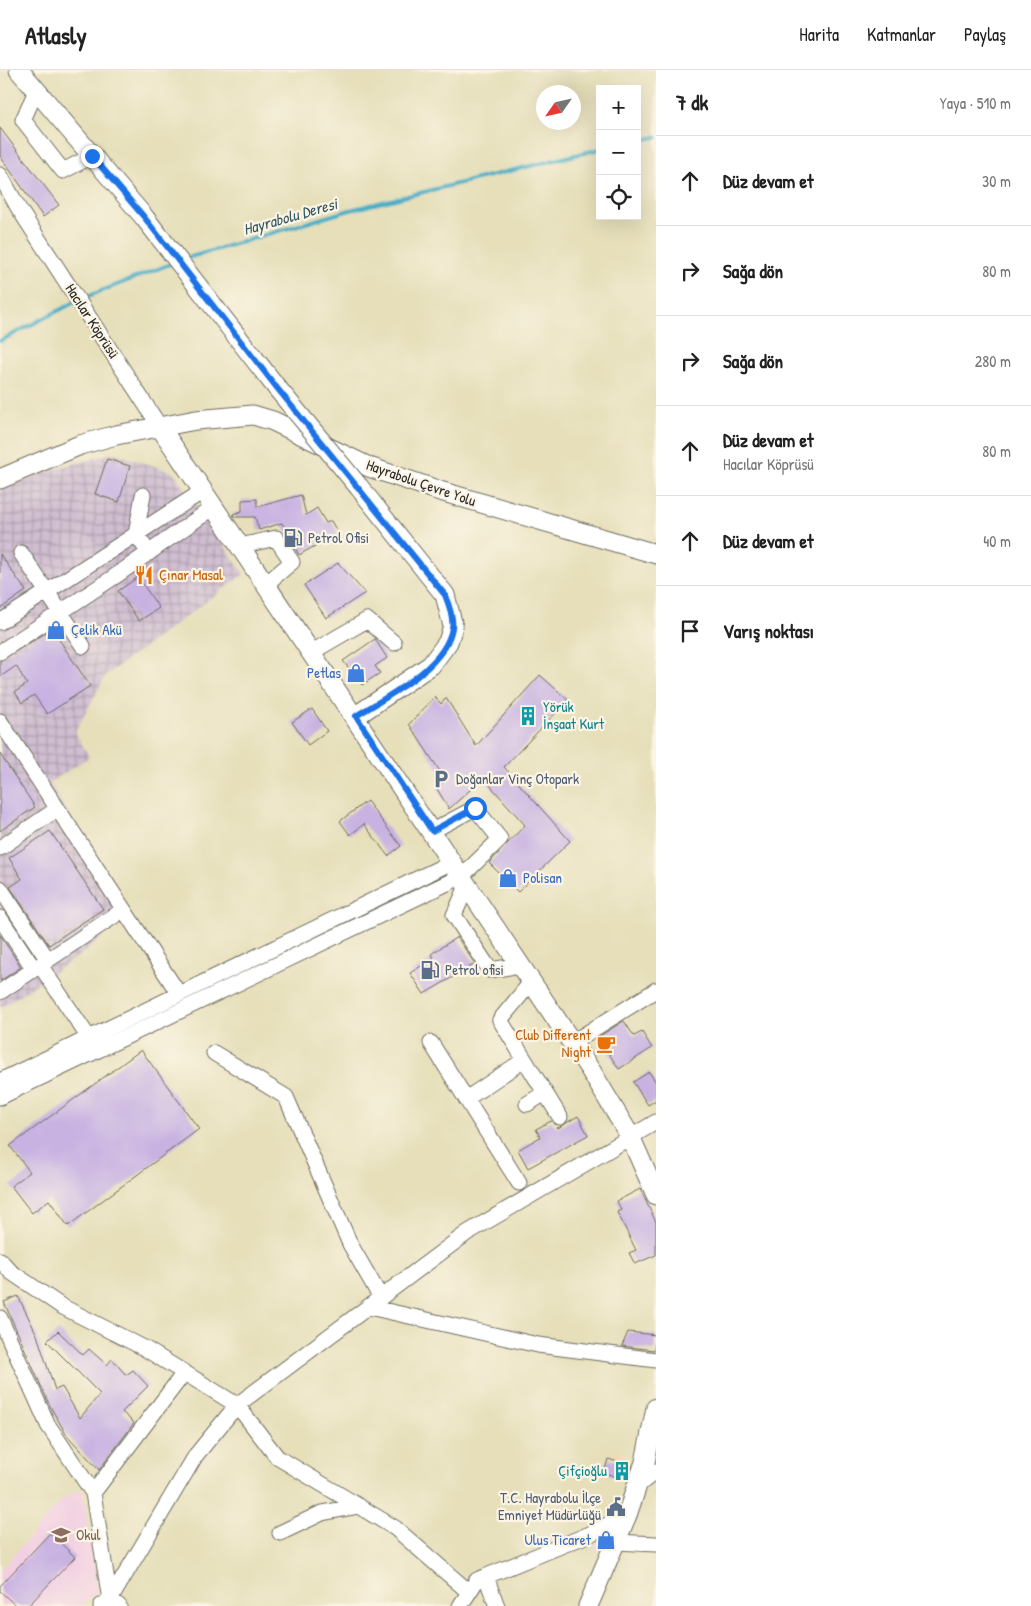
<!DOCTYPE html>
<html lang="tr">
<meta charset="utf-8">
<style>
body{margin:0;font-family:"Patrick Hand",sans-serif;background:#f6f6f6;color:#222}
.controls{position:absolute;right:15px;top:15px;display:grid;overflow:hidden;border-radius:0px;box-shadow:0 5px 20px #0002}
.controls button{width:45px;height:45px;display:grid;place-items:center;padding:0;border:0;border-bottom:1px solid #e0e0e0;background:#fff;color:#222;font:25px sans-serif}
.compass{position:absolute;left:536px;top:15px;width:45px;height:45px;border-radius:50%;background:#fff;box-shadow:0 5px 20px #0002;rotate:236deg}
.stop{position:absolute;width:15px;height:15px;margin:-11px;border:4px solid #1a73e8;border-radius:50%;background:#fff}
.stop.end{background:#1a73e8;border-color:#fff;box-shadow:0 1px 5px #0008}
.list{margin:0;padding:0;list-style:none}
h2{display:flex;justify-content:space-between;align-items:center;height:65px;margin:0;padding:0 20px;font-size:21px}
h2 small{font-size:16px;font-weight:400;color:#767676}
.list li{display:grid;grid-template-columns:32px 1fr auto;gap:15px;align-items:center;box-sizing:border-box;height:90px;padding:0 20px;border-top:1px solid #e0e0e0}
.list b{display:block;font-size:19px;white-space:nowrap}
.list p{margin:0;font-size:16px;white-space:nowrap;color:#767676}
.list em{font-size:16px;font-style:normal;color:#767676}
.icon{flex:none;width:28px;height:28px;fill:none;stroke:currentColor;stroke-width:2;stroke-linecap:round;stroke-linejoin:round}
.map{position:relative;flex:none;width:656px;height:1536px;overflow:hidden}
header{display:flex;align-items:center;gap:30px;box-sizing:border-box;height:70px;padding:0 25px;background:#fff;border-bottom:1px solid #e0e0e0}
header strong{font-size:24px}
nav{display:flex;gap:28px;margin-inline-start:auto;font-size:18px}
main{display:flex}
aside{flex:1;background:#fff}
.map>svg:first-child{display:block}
.built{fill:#f2cfe2}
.industrial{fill:url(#industrial-grid)}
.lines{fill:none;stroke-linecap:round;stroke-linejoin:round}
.stream{stroke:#48aec7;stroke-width:4}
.building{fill:#c8b2e2}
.minor-casing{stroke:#6c6a5d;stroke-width:17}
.major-casing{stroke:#6c6a5d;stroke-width:21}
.minor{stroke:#fff;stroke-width:15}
.major{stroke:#fff;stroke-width:19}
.major-bridge-casing{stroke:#6c6a5d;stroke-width:21;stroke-linecap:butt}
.major-bridge{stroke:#fff;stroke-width:19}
.route{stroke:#1a73e8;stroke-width:6}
.labels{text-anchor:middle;stroke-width:4.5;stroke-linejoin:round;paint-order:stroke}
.street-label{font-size:15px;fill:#2b2b2b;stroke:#fcf5e5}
.service-label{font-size:15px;fill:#4e5e75;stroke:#fcf5e5;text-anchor:start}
.food-label{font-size:15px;fill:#c56008;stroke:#fcf5e5;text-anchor:start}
.shop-label{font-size:15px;fill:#366cbe;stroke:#fcf5e5;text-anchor:start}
.culture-label{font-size:15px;fill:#0d838f;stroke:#fcf5e5;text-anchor:start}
.education-label{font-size:15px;fill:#785e54;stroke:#fcf5e5;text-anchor:start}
.water-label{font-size:16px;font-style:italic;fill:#355962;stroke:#fcf5e5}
</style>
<header>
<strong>Atlasly</strong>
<nav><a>Harita</a><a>Katmanlar</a><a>Paylaş</a></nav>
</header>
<main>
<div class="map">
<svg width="656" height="1536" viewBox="0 0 656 1536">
<defs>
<pattern id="industrial-grid" width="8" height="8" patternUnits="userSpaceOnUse" patternTransform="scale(1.25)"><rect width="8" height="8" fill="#cfbdd0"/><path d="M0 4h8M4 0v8" fill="none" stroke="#a89aa9"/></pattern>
</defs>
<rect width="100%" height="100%" fill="#fcf5e5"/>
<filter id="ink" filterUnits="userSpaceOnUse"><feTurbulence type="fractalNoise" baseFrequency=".02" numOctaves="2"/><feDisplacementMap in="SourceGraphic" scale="10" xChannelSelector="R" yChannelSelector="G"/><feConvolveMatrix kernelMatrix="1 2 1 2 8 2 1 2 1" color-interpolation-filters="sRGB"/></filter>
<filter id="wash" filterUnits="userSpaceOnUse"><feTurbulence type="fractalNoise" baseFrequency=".0096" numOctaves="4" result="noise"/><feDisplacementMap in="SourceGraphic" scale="20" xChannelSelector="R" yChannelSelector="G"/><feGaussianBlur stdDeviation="1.12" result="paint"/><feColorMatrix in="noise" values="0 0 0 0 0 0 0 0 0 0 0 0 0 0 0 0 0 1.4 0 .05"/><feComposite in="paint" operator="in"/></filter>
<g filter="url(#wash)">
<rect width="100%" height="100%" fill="#e6dfba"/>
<path class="built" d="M82 1419 98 1522 80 1536H5L0 1532V1501L64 1428Z"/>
<path class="industrial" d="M114 383 173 402 244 504 106 605 75 662 89 687 49 713 118 827 111 856 99 870 80 885 0 938V421L43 402Z"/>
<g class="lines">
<path class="stream" d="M637 71 656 67
M184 189 350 140 600 79
M81 229 173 193
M0 271 75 232"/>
</g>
<g id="blocks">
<path class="building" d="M0 58 59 135 43 147 0 86Z
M107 389 130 396 119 432 95 424Z
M301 425 306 445 317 438 326 453 331 451 338 463 299 485 282 453 259 460 255 447H234L233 444 242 441V430L257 429V437Z
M0 484 26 521 0 539Z
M338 493 365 523 326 548 304 515Z
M138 507 159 538 139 551 118 521Z
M52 559 90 616 47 644 34 625 22 633 15 622 27 614 16 596 0 607V591Z
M375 569 387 588 375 596 380 603 362 615 343 591Z
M540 605 568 630 504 697 570 771 518 822 489 793 525 755 487 712 484 714 481 710 449 739 437 719 445 709 409 654 435 627 441 634 446 628 476 676Z
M312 639 327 661 308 675 292 652Z
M0 684 35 737 0 761Z
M367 731 401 776 388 786 364 754 350 765 340 751Z
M50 761 103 839 49 875 10 817 22 809 9 788Z
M0 865 21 897 0 911Z
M457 867 475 894 424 924 410 903 434 888 431 884Z
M624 951 634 966 642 962 652 978 619 999 598 967Z
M141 980 199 1059 68 1156 49 1130 32 1143 11 1116 30 1102 10 1076Z
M649 1002 656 1012V1030L648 1035 633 1012Z
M578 1046 588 1065 528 1098 518 1080 540 1067 536 1059 551 1051 558 1058Z
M640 1119 656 1152V1185L635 1194 629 1183 636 1180 617 1142 621 1140 617 1131Z
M18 1226 37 1265 55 1320 62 1317 80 1348 100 1324 47 1271 58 1261 83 1285 89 1279 107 1295 112 1289 126 1305 133 1300 148 1316 122 1342 134 1353 99 1400 66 1364 50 1336 4 1232Z
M628 1262 656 1265 654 1280 622 1276Z
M608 1389 632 1396 627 1410 604 1403Z
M50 1463 75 1487 28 1536H16L0 1521V1516Z"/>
</g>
</g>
<g filter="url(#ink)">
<use href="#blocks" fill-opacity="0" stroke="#6c6a5d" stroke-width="1"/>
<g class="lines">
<g class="minor-casing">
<path id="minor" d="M36 21 23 50 63 101 92 86
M0 105 19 139 160 357
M143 425 136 464 149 483
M240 476 276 468 292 492 266 514
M21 483 83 576
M0 552 203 421
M0 582 114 507 214 437
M312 582 367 550 394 573
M0 651 179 924
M0 778 57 739
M468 814 454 845 490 900 521 895
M0 818 48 890
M0 848 34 899
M40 895 89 968
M532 911 500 950 560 1047
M0 922 123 840
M573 972 656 920
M431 973 519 1113
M214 983 286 1027 350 1174 381 1228
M0 1011 452 792
M0 1027 462 806 500 769 475 738 432 761
M466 1029 524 990
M527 1034 545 1023
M0 1190 11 1202 61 1236 144 1278 237 1335 277 1387 395 1458 469 1522
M369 1237 538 1275 656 1290
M0 1248 48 1355 93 1423 110 1530 119 1536
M637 1416 656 1401
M93 1423 184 1303
M280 1463 322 1443 359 1436
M616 1472 656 1474
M486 1507 497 1536
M101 1536 110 1530 196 1385 237 1335 467 1163 656 1052
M460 1536 477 1510 590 1464 627 1445"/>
</g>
<g class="major-casing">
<path id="major" d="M19 0 144 147 277 318
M160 357 591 1001 630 1066 656 1125
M0 409 80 375 116 365 196 350 253 345 273 351 369 397 440 421 656 484
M356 646 431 595 448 572 453 556 445 525 359 417
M588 1536 627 1445 645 1392 656 1338"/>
</g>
<use href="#minor" class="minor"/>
<use href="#major" class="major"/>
<g class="major-bridge-casing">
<path id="major-bridge" d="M277 318 359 417"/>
</g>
<use href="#major-bridge" class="major-bridge"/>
</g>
</g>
<g class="lines" filter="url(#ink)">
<path class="route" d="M92 86 144 147 277 318 445 525C449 535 454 548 452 558 445 598 387 626 356 646L432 761 475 738"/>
</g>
<defs>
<g id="fuel-bare" transform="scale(1.5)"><path d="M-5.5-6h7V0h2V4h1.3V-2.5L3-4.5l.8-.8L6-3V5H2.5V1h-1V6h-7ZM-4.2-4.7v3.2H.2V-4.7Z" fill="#5c6f8a" stroke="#fcf5e5" stroke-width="2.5" paint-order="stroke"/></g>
<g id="restaurant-bare" transform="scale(1.5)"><path d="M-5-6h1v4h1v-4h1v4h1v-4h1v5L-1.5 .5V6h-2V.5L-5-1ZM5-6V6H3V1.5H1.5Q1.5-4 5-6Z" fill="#e8710a" stroke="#fcf5e5" stroke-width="2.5" paint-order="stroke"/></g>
<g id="shop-bare" transform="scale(1.5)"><path d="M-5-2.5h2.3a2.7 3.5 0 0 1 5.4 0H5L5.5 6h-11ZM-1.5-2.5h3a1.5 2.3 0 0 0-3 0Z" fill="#3f7fe0" stroke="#fcf5e5" stroke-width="2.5" paint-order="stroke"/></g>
<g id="building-bare" transform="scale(1.5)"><path d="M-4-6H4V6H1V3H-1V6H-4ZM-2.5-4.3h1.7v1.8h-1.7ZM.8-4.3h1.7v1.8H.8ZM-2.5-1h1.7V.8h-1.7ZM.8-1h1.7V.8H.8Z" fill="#0f9aa8" stroke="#fcf5e5" stroke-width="2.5" paint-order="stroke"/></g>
<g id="parking-bare" transform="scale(1.5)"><path d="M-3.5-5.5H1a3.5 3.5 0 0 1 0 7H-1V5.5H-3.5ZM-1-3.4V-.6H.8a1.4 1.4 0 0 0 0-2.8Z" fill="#5c6f8a" stroke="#fcf5e5" stroke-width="2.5" paint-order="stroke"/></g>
<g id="cafe-bare" transform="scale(1.5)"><path d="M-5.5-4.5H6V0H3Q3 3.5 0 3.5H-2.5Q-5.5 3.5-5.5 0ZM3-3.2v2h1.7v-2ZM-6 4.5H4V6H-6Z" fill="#e8710a" stroke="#fcf5e5" stroke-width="2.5" paint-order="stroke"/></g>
<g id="civic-bare" transform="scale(1.5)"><path d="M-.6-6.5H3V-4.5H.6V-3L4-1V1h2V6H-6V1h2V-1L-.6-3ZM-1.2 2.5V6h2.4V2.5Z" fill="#5c6f8a" stroke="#fcf5e5" stroke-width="2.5" paint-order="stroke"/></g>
<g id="school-bare" transform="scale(1.5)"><path d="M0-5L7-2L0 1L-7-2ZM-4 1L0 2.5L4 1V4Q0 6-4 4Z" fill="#8d6e63" stroke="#fcf5e5" stroke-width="2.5" paint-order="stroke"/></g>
</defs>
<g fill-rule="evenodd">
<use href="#fuel-bare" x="293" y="468"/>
<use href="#restaurant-bare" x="144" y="505"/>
<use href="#shop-bare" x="56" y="560"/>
<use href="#shop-bare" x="356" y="603"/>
<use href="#building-bare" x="528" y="646"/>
<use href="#parking-bare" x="441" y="709"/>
<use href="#shop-bare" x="508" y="808"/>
<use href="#fuel-bare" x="430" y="900"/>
<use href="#cafe-bare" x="606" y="974"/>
<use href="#building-bare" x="622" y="1401"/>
<use href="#civic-bare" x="616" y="1437"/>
<use href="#school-bare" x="61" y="1465"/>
<use href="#shop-bare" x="606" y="1470"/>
</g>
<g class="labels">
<g class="street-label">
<text transform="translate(92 251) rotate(57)" y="5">Hacılar Köprüsü</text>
<text transform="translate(421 413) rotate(19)" y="5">Hayrabolu Çevre Yolu</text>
</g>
<g class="service-label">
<text x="308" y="473">Petrol Ofisi</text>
<text x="456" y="714">Doğanlar Vinç Otopark</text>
<text x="445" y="905">Petrol ofisi</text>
<text x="601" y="1433" text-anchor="end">T.C. Hayrabolu İlçe<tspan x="601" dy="17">Emniyet Müdürlüğü</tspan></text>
</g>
<g class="food-label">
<text x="159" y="510">Çınar Masal</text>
<text x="591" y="970" text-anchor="end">Club Different<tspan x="591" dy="17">Night</tspan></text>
</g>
<g class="shop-label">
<text x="71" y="565">Çelik Akü</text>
<text x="341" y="608" text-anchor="end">Petlas</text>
<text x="523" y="813">Polisan</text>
<text x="591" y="1475" text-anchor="end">Ulus Ticaret</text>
</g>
<g class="culture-label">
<text x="543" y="642">Yörük<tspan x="543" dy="17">İnşaat Kurt</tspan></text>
<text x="607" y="1406" text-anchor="end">Çifçioğlu</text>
</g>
<g class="education-label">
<text x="76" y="1470">Okul</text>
</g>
<g class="water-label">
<text transform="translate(290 146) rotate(-16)" y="6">Hayrabolu Deresi</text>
</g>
</g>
</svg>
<div class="controls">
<button>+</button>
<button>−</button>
<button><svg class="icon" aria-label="locate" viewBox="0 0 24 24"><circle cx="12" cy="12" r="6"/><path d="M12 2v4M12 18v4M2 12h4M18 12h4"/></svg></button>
</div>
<svg class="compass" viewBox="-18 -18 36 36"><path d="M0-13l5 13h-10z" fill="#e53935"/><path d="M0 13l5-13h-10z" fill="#767676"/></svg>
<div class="stop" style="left:475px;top:738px"></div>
<div class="stop end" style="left:92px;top:86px"></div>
</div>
<aside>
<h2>7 dk<small>Yaya · 510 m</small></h2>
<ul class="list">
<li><svg class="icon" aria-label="ahead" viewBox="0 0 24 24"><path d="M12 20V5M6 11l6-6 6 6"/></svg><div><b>Düz devam et</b></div><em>30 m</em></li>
<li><svg class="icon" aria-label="right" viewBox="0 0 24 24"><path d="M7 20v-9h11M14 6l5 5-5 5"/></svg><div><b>Sağa dön</b></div><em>80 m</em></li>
<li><svg class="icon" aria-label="right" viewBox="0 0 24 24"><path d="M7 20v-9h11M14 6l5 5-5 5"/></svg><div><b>Sağa dön</b></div><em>280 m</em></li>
<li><svg class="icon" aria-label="ahead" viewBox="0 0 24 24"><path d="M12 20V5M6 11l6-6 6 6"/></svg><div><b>Düz devam et</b><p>Hacılar Köprüsü</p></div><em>80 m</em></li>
<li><svg class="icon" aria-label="ahead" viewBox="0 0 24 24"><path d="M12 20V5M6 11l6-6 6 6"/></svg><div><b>Düz devam et</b></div><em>40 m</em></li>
<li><svg class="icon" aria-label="arrive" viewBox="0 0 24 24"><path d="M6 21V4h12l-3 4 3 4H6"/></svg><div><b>Varış noktası</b></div></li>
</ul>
</aside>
</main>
